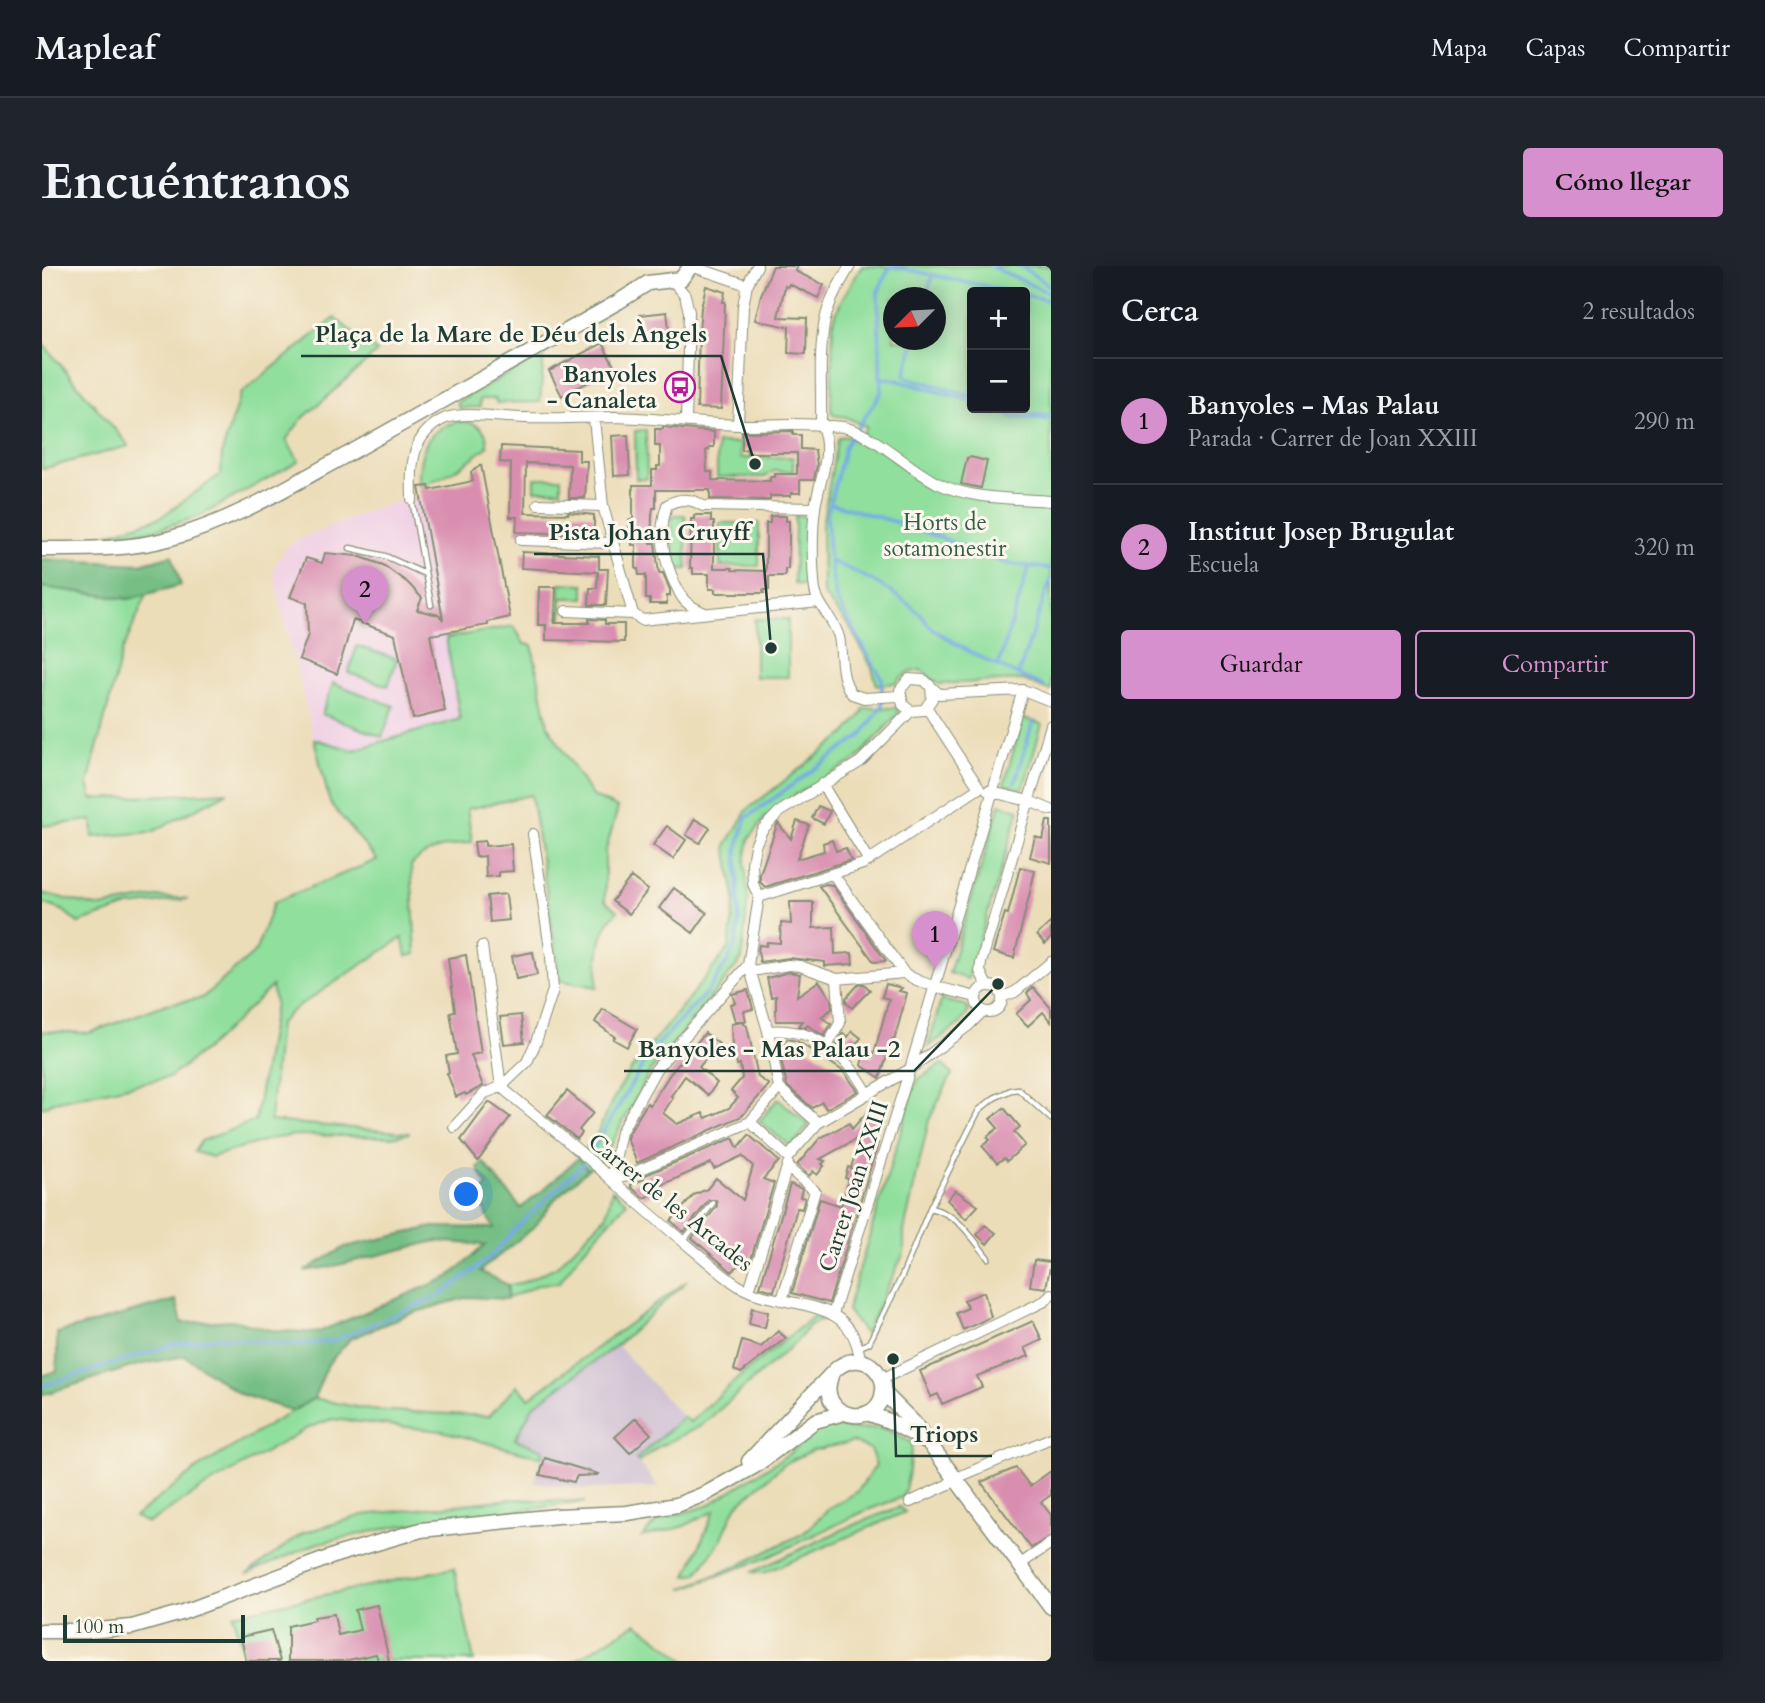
<!DOCTYPE html>
<html lang="es">
<meta charset="utf-8">
<style>
body{margin:0;font-family:Cardo,serif;background:#20242c;color:#f1f3f6}
.controls{position:absolute;right:21px;top:21px;display:grid;overflow:hidden;border-radius:7px;box-shadow:0 4px 18px #0003}
.controls button{width:63px;height:63px;display:grid;place-items:center;padding:0;border:0;border-bottom:2px solid #363941;background:#171b24;color:#f1f3f6;font:35px sans-serif}
.compass{position:absolute;left:841px;top:21px;width:63px;height:63px;border-radius:50%;background:#171b24;box-shadow:0 4px 18px #0003;rotate:246deg}
.scale{position:absolute;left:21px;bottom:18px;width:182px;box-sizing:border-box;padding-left:7px;border:4px solid #1f3d34;border-top:0;font-size:19px;line-height:24px;white-space:nowrap;color:#1f3d34;-webkit-text-stroke:5px #fbf7ec;paint-order:stroke}
.you{position:absolute;left:425px;top:929px;width:24px;height:24px;margin:-18px;border:5px solid #fff;border-radius:50%;background:#1a73e8;box-shadow:0 0 0 10px #1a73e833}
.badge{display:grid;place-items:center;width:46px;height:46px;border-radius:50%;background:#d690ce;color:#111;font-size:23px;font-weight:700}
.pin{position:absolute;translate:-50% -58px;filter:drop-shadow(0 2px 4px #0008)}
.pin::after{content:'';position:absolute;top:37px;width:24px;height:21px;background:inherit;clip-path:polygon(0 0,100% 0,50% 100%)}
.list{margin:0;padding:0;list-style:none}
h2{display:flex;justify-content:space-between;align-items:center;height:91px;margin:0;padding:0 28px;font-size:30px}
h2 small{font-size:23px;font-weight:400;color:#9ea1a6}
.list li{display:grid;grid-template-columns:46px 1fr auto;gap:21px;align-items:center;box-sizing:border-box;height:126px;padding:0 28px;border-top:2px solid #363941}
.list b{display:block;font-size:26px;white-space:nowrap}
.list p{margin:0;font-size:23px;white-space:nowrap;color:#9ea1a6}
.list em{font-size:23px;font-style:normal;color:#9ea1a6}
.actions{display:flex;gap:14px;padding:21px 28px}
.actions a{flex:1;padding:16px 0;border:2px solid #d690ce;border-radius:7px;text-align:center;font-size:24px;color:#d690ce}
.actions .main{background:#d690ce;color:#111}
.map{position:relative;flex:none;width:1009px;height:1395px;overflow:hidden;border-radius:7px}
header{display:flex;align-items:center;gap:42px;box-sizing:border-box;height:98px;padding:0 35px;background:#171b24;border-bottom:2px solid #363941}
header strong{font-size:33px}
nav{display:flex;gap:38px;margin-inline-start:auto;font-size:24px}
.intro{display:flex;align-items:center;justify-content:space-between;box-sizing:border-box;height:168px;padding:0 42px}
h1{margin:0;font-size:49px}
.button{padding:18px 32px;border-radius:7px;background:#d690ce;color:#111;font-size:24px;font-weight:700}
main{display:flex;gap:42px;padding:0 42px}
aside{flex:1;background:#171b24;border-radius:7px;box-shadow:0 4px 18px #0003}
.map>svg:first-child{display:block}
.built{fill:#f0d0e5}
.industrial{fill:#cebed2}
.green{fill:#90df9d;stroke:#588e68;stroke-width:2;fill-rule:evenodd}
.forest{fill:#74be84;stroke:#4a7e5c;stroke-width:2}
.lines{fill:none;stroke-linecap:round;stroke-linejoin:round}
.stream{stroke:#75a9e2;stroke-width:3.5}
.building{fill:#d98eb0}
.lane-casing{stroke:#868d76;stroke-width:7}
.street-casing{stroke:#868d76;stroke-width:12}
.secondary-casing{stroke:#868d76;stroke-width:17}
.lane{stroke:#fff;stroke-width:4.5}
.street{stroke:#fff;stroke-width:10}
.secondary{stroke:#fff;stroke-width:14}
.labels{text-anchor:middle;stroke-width:6;stroke-linejoin:round;paint-order:stroke}
.poi-label{font-size:23px;font-weight:bold;fill:#1f3d34;stroke:#fbf7ec;text-anchor:end}
.park-label{font-size:23px;fill:#365d49;stroke:#fbf7ec}
.street-label{font-size:23px;fill:#1f3d34;stroke:#fbf7ec}
.leader{fill:none;stroke:#1f3d34;stroke-width:2.5}
.callout-dot{fill:#1f3d34;stroke:#fbf7ec;stroke-width:2.5}
.callout-label{font-size:24px;text-anchor:middle;font-weight:bold;fill:#1f3d34;stroke:#fbf7ec;stroke-width:6;stroke-linejoin:round;paint-order:stroke}
</style>
<header>
<strong>Mapleaf</strong>
<nav><a>Mapa</a><a>Capas</a><a>Compartir</a></nav>
</header>
<div class="intro"><h1>Encuéntranos</h1><a class="button">Cómo llegar</a></div>
<main>
<div class="map">
<svg width="1009" height="1395" viewBox="0 0 1009 1395">
<rect width="100%" height="100%" fill="#fbf7ec"/>
<filter id="ink" filterUnits="userSpaceOnUse"><feTurbulence type="fractalNoise" baseFrequency=".0143" numOctaves="2"/><feDisplacementMap in="SourceGraphic" scale="14" xChannelSelector="R" yChannelSelector="G"/><feConvolveMatrix kernelMatrix="1 2 1 2 8 2 1 2 1" color-interpolation-filters="sRGB"/></filter>
<filter id="wash" filterUnits="userSpaceOnUse"><feTurbulence type="fractalNoise" baseFrequency=".00686" numOctaves="4" result="noise"/><feDisplacementMap in="SourceGraphic" scale="28" xChannelSelector="R" yChannelSelector="G"/><feGaussianBlur stdDeviation="1.57" result="paint"/><feColorMatrix in="noise" values="0 0 0 0 0 0 0 0 0 0 0 0 0 0 0 0 0 1.4 0 .05"/><feComposite in="paint" operator="in"/></filter>
<g filter="url(#wash)">
<rect width="100%" height="100%" fill="#ecddb9"/>
<path class="built" d="M378 232 419 452 311 485 272 473 233 315 232 301 246 279 258 273 343 239Z"/>
<path class="industrial" d="M575 1079 641 1151 594 1193 617 1221 541 1223 492 1216 502 1184 473 1174 492 1139Z"/>
<path class="green" d="M820 0H1009V425L981 414 897 418 879 404C869 405 860 408 854 417L835 419 830 402 809 363 781 328 780 259 795 175 798 171 804 170 816 176 824 161 804 151 791 149 789 143 791 56 799 35ZM930 26H983V142H930ZM852 32H894V74H852Z
M293 52 335 86 259 154 244 174 257 195 158 250 113 264 64 269 119 251 179 208 180 187 198 128Z
M0 77 87 180 0 203Z
M502 88 498 136 454 137V133H438V141L417 142 415 136Z
M418 155C435 156 447 163 445 181 426 196 402 214 377 219 376 187 383 162 418 155Z
M604 164 605 213H594L593 165Z
M675 177H698L699 192 751 191V205H732L723 211H675Z
M493 212H519V224H493Z
M630 249H643L645 303H632Z
M753 250H766L764 319 752 318Z
M678 257H717V300H678Z
M518 317 542 318V332H520V352H517Z
M0 321 87 333 105 327 80 386 46 517 50 533 186 526 110 566 51 571 50 554 0 560Z
M713 353H746V411H713Z
M472 360 482 378 490 379 506 460 550 530 576 542 563 587V635L576 645C554 664 556 694 555 721L515 714V691L489 529 425 543 430 576C406 580 386 582 369 599L374 688 365 690 360 672 251 744 237 758 228 855 368 867 350 871 254 869 228 873 170 891 152 886 159 875 213 855 233 737 230 720 171 777 128 811 12 836 0 842V765L47 767 124 738 160 732 213 686 232 636 335 594 288 537 272 473 311 484 418 453 404 372Z
M315 380 355 393 346 420 306 407Z
M291 417 352 440 340 471 280 448Z
M822 442H856V448L815 493 753 529 724 551 707 573 703 596 706 632 700 693 607 807 563 890 546 903 536 892 554 870 569 837 588 805 687 682 693 633 684 580 705 544 803 468 820 448Z
M981 452 1000 458 981 524 962 518Z
M958 538 977 544 926 713 907 707Z
M0 627 58 641 115 631 146 633 87 640 36 657 22 645 0 637Z
M899 734 923 739 927 745 919 757 886 781Z
M900 798 910 808 887 854 862 965V987L823 1068 805 1044 872 822 877 813Z
M736 833 767 859 749 881 717 855Z
M570 924 585 936 536 990 517 1017 498 1018 465 1033 466 1019 482 1016 514 1001 564 950Z
M645 1015 575 1079 492 1139 473 1173 502 1184 499 1191 400 1165 290 1153 266 1162 161 1222 106 1257 92 1251 156 1202 272 1132 328 1144 447 1150 475 1119 487 1132Z
M772 1050 781 1054 768 1059 755 1075 659 1160 616 1181 597 1196 594 1193 641 1151 648 1156 698 1110Z
M784 1159 809 1163 842 1162 870 1177 866 1211 861 1231 823 1245 724 1292 640 1323 697 1299 762 1267 786 1243 815 1226 834 1199 828 1183 811 1176 771 1184 742 1198 694 1240 679 1274 655 1308 645 1310 672 1245 640 1261 600 1271 616 1254 665 1240 748 1187 767 1167Z
M469 1233 543 1236 355 1260 273 1278 205 1308 261 1267 321 1249Z
M857 1241 863 1246 722 1307 710 1306 802 1263Z
M412 1302 432 1395H202L191 1348Z
M595 1357 644 1395H532Z"/>
<path class="forest" d="M130 289 139 319 87 333 0 321V293L98 298Z
M536 892 546 903 513 933 493 960 438 1005 466 1019 465 1033 426 1031 364 1049 308 1073 286 1098 272 1132 251 1145 198 1128 143 1090 96 1099 0 1129V1110L15 1105V1067L134 1034 140 1057 190 1054 229 1064 274 1067 407 1011 443 979 394 975 288 1001 262 1005 303 981 391 961 452 962 435 930 445 920 436 902 441 896 479 942 500 925Z"/>
<g class="lines">
<path class="stream" d="M848 0 971 26
M948 0 1009 28
M979 0 1009 21
M983 29 1009 35
M884 32 890 10
M873 74 863 108 864 111 930 130
M839 112 850 113 930 135
M952 142 971 151 1009 154
M964 142 977 147 1009 149
M788 237 874 262 962 297 1009 303
M788 295C818 307 853 325 877 347 882 352 885 358 891 363 925 387 964 404 1002 420
M956 400 987 301
M976 409 1009 312
M973 516 991 456
M547 890 608 787 664 727 685 697 694 676 697 654 695 584 704 552 819 470 840 440V413L794 333 787 289 785 249 803 180 839 127 836 26 848 0
M0 1120 130 1079 180 1071 246 1079 292 1075 399 1029 450 990 473 963 541 898"/>
</g>
<g id="blocks">
<path class="building" d="M731 0H755L753 5 782 19 776 32 747 18 746 21 743 20 736 51 765 52 764 88 746 87 747 61 713 54 719 29Z
M664 20 683 26 681 36H683L679 143 655 142 657 65 659 42Z
M625 46 628 71 601 74 598 49Z
M560 77 573 102 520 130 507 105Z
M621 161 672 166V181H667V184H664L665 206H670V214L728 215V211H733V208H755V187H705V183L700 184V166L751 165V169H759V183L773 184 775 199 772 214H758V227H749V230H728V234L668 233V224H614V242H611L610 249 609 277H613L617 307H621L628 324V330H625V338H608V333H604V309H597L596 303H594V279H590V273H587V254H591V219H610V204H615V200H618V180H613V163H621Z
M586 169 588 209 572 210 570 170Z
M459 180 537 184V195H545L543 232H527L528 199 484 197 483 247 526 248V246L552 249V268L474 266 475 251H468L469 197 458 196Z
M928 191 945 195 939 222 919 218 925 192Z
M439 199 468 351 446 356V359L388 369 403 445 371 453 353 369 311 354 295 408 257 393 266 369 265 337 248 331 264 292 280 297 283 287 316 290 341 299 366 317 380 332 375 344 397 349 401 354 377 221 387 220 388 224 431 215 429 206Z
M652 249H669V256H672V302H690V304L724 305V257H728V250H744V255H747V275L746 303H743V310H727V324H721L722 327H673V323H667V308H651V302H648L649 253H652Z
M480 286 557 290V303H566L564 339H547L548 322H555L556 306 479 302Z
M497 321H514L513 357H547V353L563 354V358H582V376L504 374V359H496Z
M776 540 788 545 782 558 770 552Z
M653 553 668 562 658 577 644 569Z
M755 555 767 559 755 593 782 585 781 577 790 574 794 585 804 582 809 594 723 621 718 616V608L735 559 736 557 749 573Z
M1005 555H1009V597L988 591 993 571 1001 573Z
M625 560 644 574 631 593 611 579Z
M443 575V580L469 578 471 605 457 606V610L444 611 443 590 434 591 432 576Z
M978 601 993 605 972 692 951 686 963 647 966 648Z
M589 611 606 624 587 648 570 635Z
M784 618 790 619 844 695 832 696 777 620Z
M632 622 665 647 651 667 617 642Z
M464 628 467 654 448 656 445 630Z
M748 636H771V662L792 661 793 688 810 687 811 698 783 700V696L747 692 718 696 716 686 717 679 724 680 725 676 738 677 739 657 749 658Z
M1009 656V672L1003 678 995 669Z
M491 686 495 709 474 713 470 690Z
M424 689 439 787 429 789 441 820 424 829 423 827 414 831 405 807H407L404 790 415 788 408 746 413 745 406 692Z
M747 706 758 708 755 730 777 715 789 733 790 743 779 751 789 758 782 770 765 759 764 762 756 760 760 755H734V730L729 731 725 712Z
M817 718H822L828 724 810 742 804 736V732Z
M844 718 860 722 857 725 865 727 852 775 850 774 838 812 819 799 822 788 831 791 847 733 840 731Z
M991 721 1009 742V756L1001 746 986 760 974 748 989 734 985 727Z
M706 724 711 743 702 745 704 755H693L688 738 693 737 690 728Z
M561 743 595 763 585 781 571 773 573 771 553 756Z
M479 749 482 776 462 778 458 751Z
M699 756 705 760 716 811 727 819 700 850 595 897 585 873 586 869 605 837 608 839 628 808 663 767 677 778 657 801 675 817 666 829 643 810 629 830 631 832 621 847 635 858 661 847 664 852 687 842 696 832 689 825 700 812 698 798 695 799 690 779 689 758Z
M810 765 819 772 806 788 795 778 801 767 806 771Z
M745 773 755 775 801 805 816 825 784 843 780 836 770 842 745 820 737 784Z
M525 825 551 847 537 864 540 867 535 873 505 849Z
M447 836 468 851 436 895 419 874Z
M962 842 978 861 972 866 983 879 965 895 962 892 955 897 940 880 948 874 945 871 956 862 948 853Z
M827 844 841 857 826 874 836 877 787 1037 750 1027 778 933 799 940 807 913 803 912 806 901 809 902 818 871 778 893 783 895 780 898 782 900 775 909 771 905 767 910 755 899 778 872 807 857 810 863Z
M707 869 737 895 721 913 732 917 708 996 701 994 690 1006 650 972 675 940 674 934H667L642 966 629 955 652 929 665 923 674 912 701 934 711 900 700 890 672 903 669 897 615 921 617 925 602 932 589 921V919L602 913 601 910 691 872 696 882Z
M748 918 760 923 758 931 763 932 760 943 755 942 732 1025 718 1021Z
M913 924 936 940 924 953 905 934Z
M943 959 954 967 945 978 935 969Z
M992 994 1009 996 1004 1022 988 1020Z
M942 1026 949 1051 921 1064 914 1047 926 1042 922 1034Z
M710 1042 726 1046 723 1062 707 1058Z
M991 1055 1000 1074 983 1082 987 1090 935 1110 940 1121 900 1138 896 1128 889 1131 878 1105Z
M736 1065 744 1072 699 1107 692 1104 700 1075 719 1081Z
M594 1152 609 1168 588 1187 573 1171Z
M503 1192 556 1208 555 1209 535 1210 532 1216 498 1209Z
M974 1202 988 1220 1009 1205V1229L999 1236 1009 1249V1270L989 1282 939 1216Z
M335 1339 347 1395H336L334 1388 302 1395H246V1360L272 1354V1351L292 1348 296 1369 318 1364 313 1344Z
M229 1364 238 1395H204L199 1371Z"/>
</g>
</g>
<g filter="url(#ink)">
<use href="#blocks" fill-opacity="0" stroke="#868d76" stroke-width="2"/>
<g class="lines">
<g class="lane-casing">
<path id="lane" d="M370 233 389 339
M308 282 343 290 383 308
M888 942 937 844 952 832 969 824 976 823 1009 853
M642 974 671 937
M818 1081 827 1077 860 1010 888 942C916 948 929 970 946 992"/>
</g>
<g class="street-casing">
<path id="street" d="M649 0 705 19
M808 0C798 17 787 35 783 54 776 88 780 125 779 158 792 187 777 214 773 242 770 265 770 300 773 324 775 339 792 353 797 371 801 391 797 411 810 428L822 432 857 430
M631 15 643 29 647 46 644 155
M552 153 561 240 591 348
M696 159 701 40 705 19 715 0
M370 233C369 200 368 168 404 152 422 145 462 152 483 152 513 153 543 151 573 151 615 152 657 158 700 159 729 159 760 156 789 160 795 161 800 160 805 162 838 172 864 201 895 217 929 234 971 232 1009 235
M496 238 561 240
M479 274 570 277
M524 345 591 348
M663 347C656 344 649 341 643 335 638 330 636 322 632 316 621 290 616 266 625 239 637 232 649 232 661 240L773 242
M591 348 600 354 777 336
M889 421 890 433 882 444 869 445 861 439 858 424 867 413 882 414 897 428
M897 428 981 424 1009 435
M885 442 937 522
M780 518 827 595
M946 525 987 535 1009 544
M791 608 862 707C883 721 910 724 934 731
M717 631 821 598 937 522
M440 680 459 821
M707 700 726 765 737 822
M710 705 747 699 758 700 795 713 862 707
M934 733a13 13 0 1 1 26 0a13 13 0 1 1-26 0Z
M945 720 938 705 939 697 1009 459
M960 731 973 726 1009 696
M726 765C773 761 804 788 826 828
M785 780 798 757 795 713
M459 821C496 852 535 881 570 914 597 939 626 963 655 987 669 998 682 1011 697 1020 742 1046 812 1026 818 1095
M776 857 737 822 708 856 746 891 776 857 868 803 926 760 941 745
M412 861 443 827 459 821 485 796 494 776 511 724 509 690 491 568
M569 913 579 866 614 803 706 699 717 631 711 618 710 597 713 580 720 564 737 546 818 496 869 445
M569 913 586 909 708 856
M707 1024 746 898
M740 1034 773 925 745 901
M791 1048 868 803 981 424
M840 1113 1003 1035 1009 1028
M868 1236 905 1219 914 1212 1009 1172
M977 1299 1009 1277"/>
</g>
<g class="secondary-casing">
<path id="secondary" d="M0 283C43 283 85 284 126 273 192 255 249 219 308 187 398 137 487 86 576 36L606 17 639 13 649 0
M841 1126 872 1157 1009 1341
M825 1147 847 1155 882 1174
M707 1195 792 1105C804 1093 822 1090 834 1104 839 1110 842 1117 841 1124 838 1165 773 1153 789 1110
M0 1365H45L90 1361 139 1347 297 1288 379 1264 515 1250 585 1247 635 1239 665 1227 713 1200 773 1155 802 1147"/>
</g>
<use href="#lane" class="lane"/>
<use href="#street" class="street"/>
<use href="#secondary" class="secondary"/>
</g>
</g>
<defs>
<g id="bus-ring" transform="scale(1.575)"><circle r="9.5" fill="#fbf7ec" stroke="#b5179e" stroke-width="1.5"/><path d="M-5-6H5V4H4V6H2V4H-2V6H-4V4H-5ZM-3.5-4V0h7V-4ZM-3.5 1.2v1.5H-2V1.2ZM2 1.2v1.5H3.5V1.2Z" fill="#b5179e"/></g>
</defs>
<g fill-rule="evenodd">
<use href="#bus-ring" x="638" y="121"/>
</g>
<g class="labels">
<g class="poi-label">
<text x="615" y="116">Banyoles<tspan x="615" dy="26">- Canaleta</tspan></text>
</g>
<g class="park-label">
<text x="903" y="264">Horts de<tspan x="903" dy="26">sotamonestir</tspan></text>
</g>
<g class="street-label">
<text transform="translate(811 920) rotate(-72)" y="8">Carrer Joan XXIII</text>
<text transform="translate(629 936) rotate(39)" y="8">Carrer de les Arcades</text>
</g>
</g>
<path class="leader" d="M713 198L679 90H259M729 382L721 288H492M956 718L872 805H582M851 1093L854 1190H950"/>
<g class="callout-dot">
<circle cx="713" cy="198" r="7"/>
<circle cx="729" cy="382" r="7"/>
<circle cx="956" cy="718" r="7"/>
<circle cx="851" cy="1093" r="7"/>
</g>
<g class="callout-label">
<text x="469" y="76">Plaça de la Mare de Déu dels Àngels</text>
<text x="607" y="274">Pista Johan Cruyff</text>
<text x="727" y="791">Banyoles - Mas Palau -2</text>
<text x="902" y="1176">Triops</text>
</g>
</svg>
<div class="controls">
<button>+</button>
<button>−</button>
</div>
<svg class="compass" viewBox="-18 -18 36 36"><path d="M0-13l5 13h-10z" fill="#e53935"/><path d="M0 13l5-13h-10z" fill="#9ea1a6"/></svg>
<div class="scale">100 m</div>
<div class="you"></div>
<div class="pin badge" style="left:893px;top:703px">1</div>
<div class="pin badge" style="left:323px;top:358px">2</div>
</div>
<aside>
<h2>Cerca<small>2 resultados</small></h2>
<ul class="list">
<li><span class="badge">1</span><div><b>Banyoles - Mas Palau</b><p>Parada · Carrer de Joan XXIII</p></div><em>290 m</em></li>
<li><span class="badge">2</span><div><b>Institut Josep Brugulat</b><p>Escuela</p></div><em>320 m</em></li>
</ul>
<div class="actions"><a class="main">Guardar</a><a>Compartir</a></div>
</aside>
</main>
